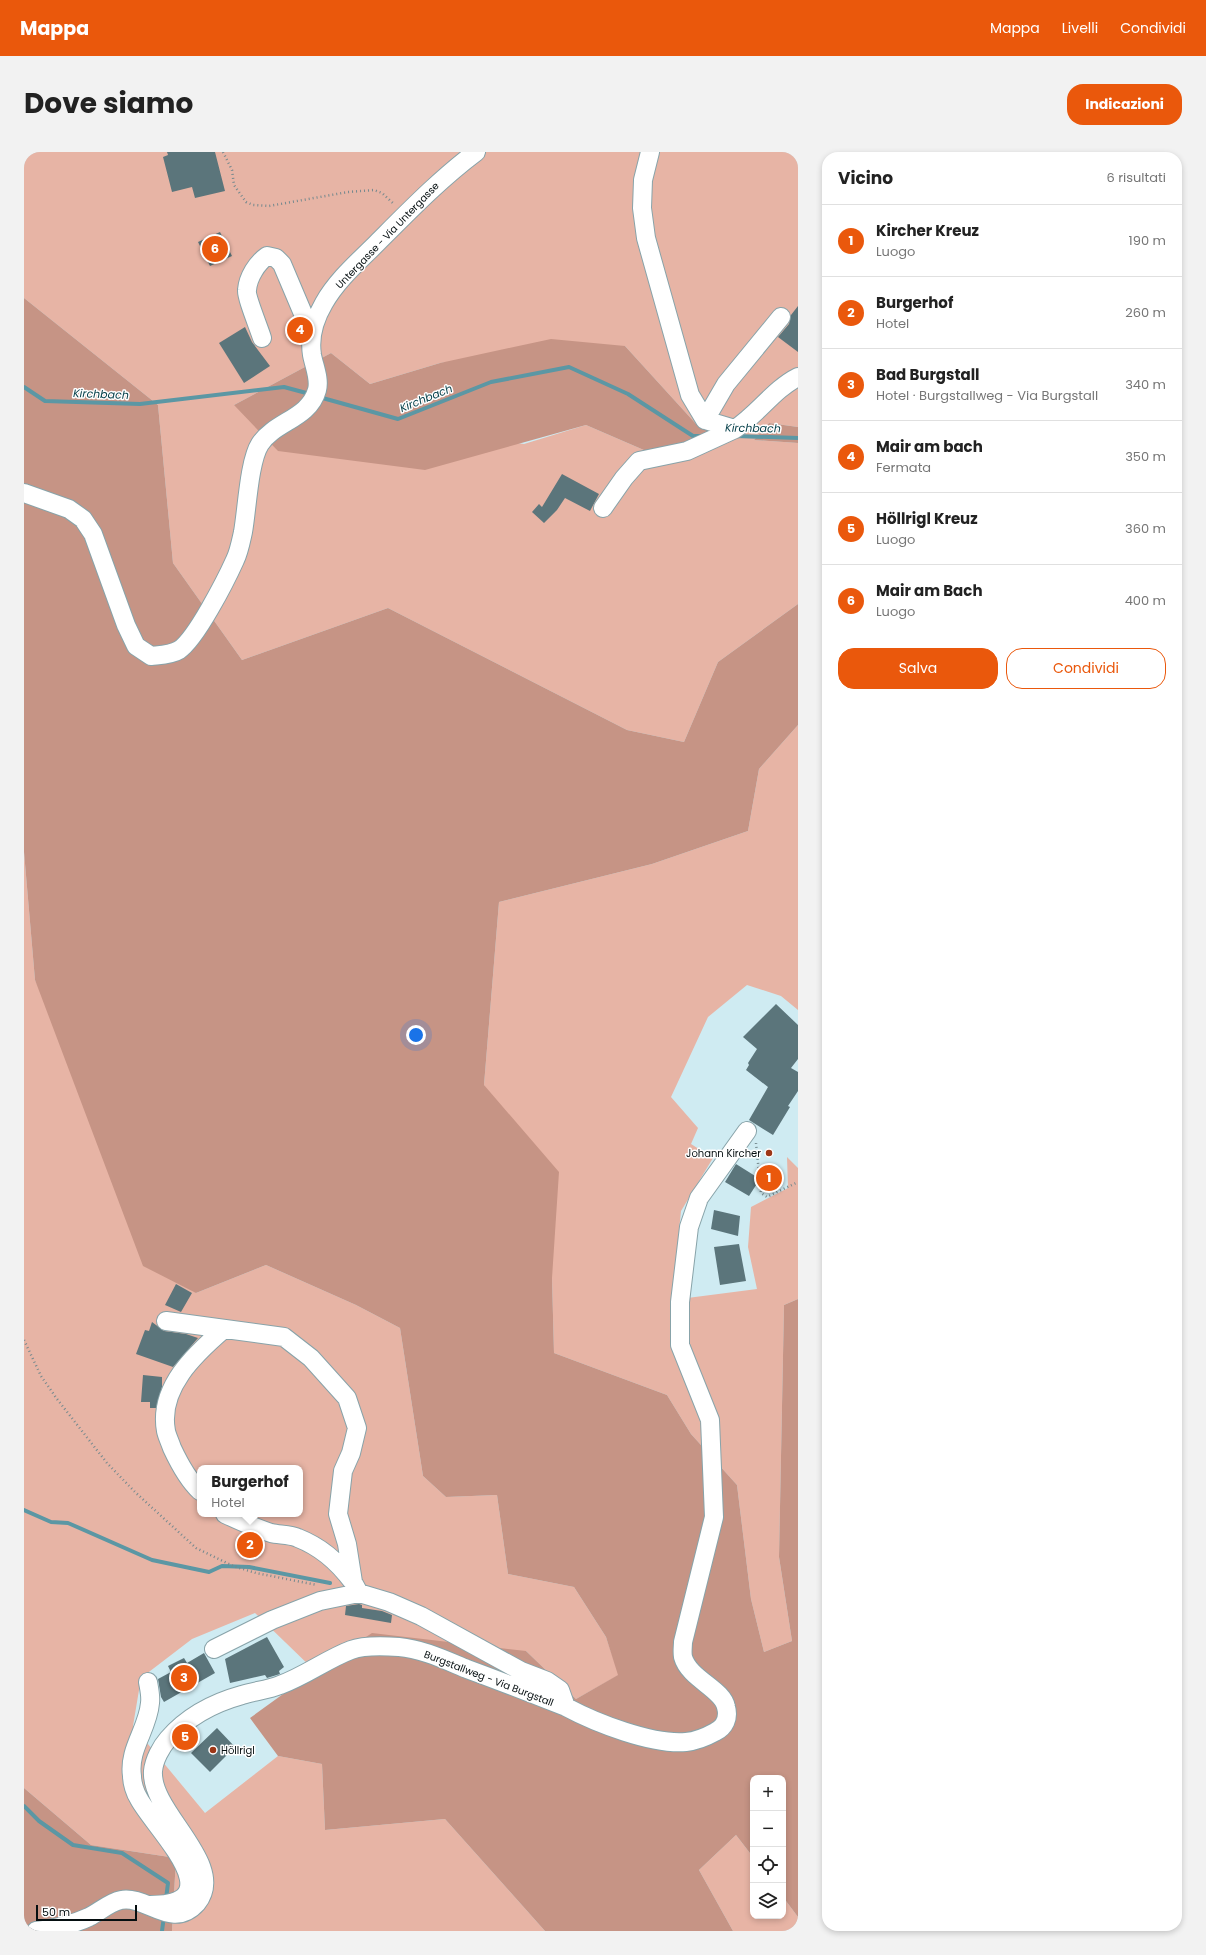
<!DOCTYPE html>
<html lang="it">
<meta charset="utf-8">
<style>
body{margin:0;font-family:Poppins,sans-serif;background:#f2f2f2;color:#222}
.controls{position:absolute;right:12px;bottom:12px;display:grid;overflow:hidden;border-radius:8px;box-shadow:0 2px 6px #0003}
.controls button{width:36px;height:36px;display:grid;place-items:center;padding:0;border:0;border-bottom:1px solid #e0e0e0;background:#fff;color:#222;font:20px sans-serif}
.scale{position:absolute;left:12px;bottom:10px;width:101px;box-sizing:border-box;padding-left:4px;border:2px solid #050e10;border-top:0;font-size:11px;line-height:14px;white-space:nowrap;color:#050e10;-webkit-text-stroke:3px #fff;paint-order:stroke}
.you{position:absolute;left:392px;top:883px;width:14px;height:14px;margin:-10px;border:3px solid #fff;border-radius:50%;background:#1a73e8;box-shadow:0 0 0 6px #1a73e833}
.badge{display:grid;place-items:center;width:26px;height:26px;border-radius:50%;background:#ea580c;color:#fff;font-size:13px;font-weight:700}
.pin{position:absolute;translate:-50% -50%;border:2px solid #fff;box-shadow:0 1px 4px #0006}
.popup{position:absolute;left:173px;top:1313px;width:106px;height:52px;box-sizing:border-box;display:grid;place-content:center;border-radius:8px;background:#fff;filter:drop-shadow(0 1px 3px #0005);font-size:13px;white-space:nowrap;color:#767676}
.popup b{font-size:15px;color:#222}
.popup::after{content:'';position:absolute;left:50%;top:100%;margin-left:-8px;border:8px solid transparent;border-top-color:#fff}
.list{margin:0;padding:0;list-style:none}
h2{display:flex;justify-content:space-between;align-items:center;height:52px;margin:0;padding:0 16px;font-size:17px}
h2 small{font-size:13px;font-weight:400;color:#767676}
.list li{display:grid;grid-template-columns:26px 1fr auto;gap:12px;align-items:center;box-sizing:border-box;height:72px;padding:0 16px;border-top:1px solid #e0e0e0}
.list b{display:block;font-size:15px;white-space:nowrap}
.list p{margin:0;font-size:13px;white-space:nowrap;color:#767676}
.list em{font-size:13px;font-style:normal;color:#767676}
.actions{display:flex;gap:8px;padding:12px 16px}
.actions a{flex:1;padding:9px 0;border:1px solid #ea580c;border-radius:16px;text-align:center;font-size:14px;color:#ea580c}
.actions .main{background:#ea580c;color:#fff}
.icon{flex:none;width:22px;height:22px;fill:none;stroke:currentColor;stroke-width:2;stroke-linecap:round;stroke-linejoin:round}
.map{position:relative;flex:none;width:774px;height:1779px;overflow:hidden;border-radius:16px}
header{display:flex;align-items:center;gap:24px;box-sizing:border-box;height:56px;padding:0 20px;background:#ea580c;color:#fff}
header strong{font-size:19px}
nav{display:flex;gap:22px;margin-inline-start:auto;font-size:14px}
.intro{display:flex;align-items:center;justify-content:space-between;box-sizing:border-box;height:96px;padding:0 24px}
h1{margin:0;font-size:28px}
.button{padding:10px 18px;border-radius:16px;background:#ea580c;color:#fff;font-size:14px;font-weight:700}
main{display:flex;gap:24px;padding:0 24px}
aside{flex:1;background:#fff;border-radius:16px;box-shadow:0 2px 6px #0003}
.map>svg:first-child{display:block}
.green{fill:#e7b4a5;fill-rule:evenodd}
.forest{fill:#c69485}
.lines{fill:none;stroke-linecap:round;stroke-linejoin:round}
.stream{stroke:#5b97a4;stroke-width:4}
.building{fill:#5b757b}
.minor-casing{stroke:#88a3a9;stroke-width:20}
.path{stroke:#75898e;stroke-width:2.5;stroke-dasharray:1 3;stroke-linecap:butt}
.minor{stroke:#fff;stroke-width:18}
.poi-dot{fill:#9d3616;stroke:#fff;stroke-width:1.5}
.labels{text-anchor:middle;stroke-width:3;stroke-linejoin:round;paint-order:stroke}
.street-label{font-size:10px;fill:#050e10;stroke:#fff}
.poi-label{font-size:10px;fill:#050e10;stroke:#fff;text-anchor:end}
.water-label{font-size:11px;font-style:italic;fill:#07414b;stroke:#fff}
</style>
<header>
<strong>Mappa</strong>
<nav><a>Mappa</a><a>Livelli</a><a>Condividi</a></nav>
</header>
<div class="intro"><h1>Dove siamo</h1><a class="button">Indicazioni</a></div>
<main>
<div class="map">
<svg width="774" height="1779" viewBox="0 0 774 1779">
<rect width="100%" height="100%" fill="#cfebf2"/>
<path class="green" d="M0 0H774V275L745 271 730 288 774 291V452L694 510 660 590 603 578 364 456 218 508 149 411 134 253 0 146ZM601 194 673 273 693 278 636 305 562 273 500 292 210 253 307 201 346 232 416 211Z
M774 573V858L757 844 723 833 684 865 647 945 674 976 667 992 689 1006 657 1059 648 1148 733 1137 724 1095 727 1055 764 1036 763 1005 774 1016V1147L760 1153 755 1405 768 1489 740 1500 727 1447 713 1333 667 1282 643 1243 530 1201 528 1126 460 933 475 750 628 712 724 679 735 617Z
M0 700 11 828 172 1141 242 1113 332 1153 376 1176 399 1324 422 1345 473 1343 484 1422 550 1435 582 1485 595 1523 552 1547 502 1499 291 1519 231 1461 168 1487 117 1526 109 1574 181 1661 254 1604 298 1612 301 1678 421 1667 521 1779H148L152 1706 67 1693 0 1636ZM176 1316H276V1362H176Z
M712 1683 729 1705V1764H759V1745L774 1765V1779H709L675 1718Z"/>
<path class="forest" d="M0 146 134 253 149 411 218 508 364 456 603 578 660 590 694 510 774 452V573L735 617 724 679 628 712 475 750 460 933 535 1020 528 1126 530 1201 643 1243 667 1282 713 1333 727 1447 740 1500 768 1489 755 1405 760 1153 774 1147V1765L759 1745V1626H729V1705L712 1683 675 1718 709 1779H521L421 1667 301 1678 298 1612 254 1604 226 1566 291 1519 348 1481 502 1499 552 1547 594 1523 582 1485 550 1435 484 1422 473 1343 422 1345 399 1324 376 1176 332 1153 242 1113 172 1141 119 1114 11 828 0 700Z
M527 187 601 194 673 273 693 278 636 305 562 273 401 318 254 299 210 253 307 201 346 232 416 211Z
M745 271 774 275V291L730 288Z
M0 1636 67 1693 152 1706 148 1779H0Z"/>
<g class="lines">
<path class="stream" d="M0 235 21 249 116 252 260 235 286 242
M295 245 374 267 467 230 545 215 604 242 669 284H678
M712 284 774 286
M0 1358 27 1370 44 1371 128 1408 185 1420 198 1414 225 1415 306 1431
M0 1654 15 1669 49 1693 98 1701 144 1731 142 1747
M138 1779 140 1764"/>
</g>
<path class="building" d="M143 0H191L201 39 171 46 168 35 148 40 139 5 144 3Z
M196 80 208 104 186 114 174 90Z
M774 154V200L754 185 765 172 767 163Z
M221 175 228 190 246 214 220 231 195 191Z
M538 322 575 342 566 359 541 346 533 358 520 371 508 360 515 352 518 355Z
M752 852 774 873V907L767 916 774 920V939L764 954 766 955 749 983 725 968 744 935 722 918 725 913 724 911 733 897 719 885Z
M712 1012 736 1027 725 1044 701 1030Z
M690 1058 716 1064 714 1084 687 1077Z
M715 1092 722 1129 696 1133 690 1095Z
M152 1132 168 1141 157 1160 141 1153Z
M128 1170 140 1179 162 1182 174 1186 149 1215 112 1202 121 1178 125 1179Z
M119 1223 138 1225V1235L132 1256H126V1250H117Z
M222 1383 237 1389 228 1406 214 1397Z
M335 1452 338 1453V1456L358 1459 368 1463 367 1471 321 1463 322 1454Z
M243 1485 260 1515 255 1519 256 1522 243 1526 241 1523 206 1531 201 1507Z
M180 1501 191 1521 140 1550 137 1545 134 1527 147 1520 144 1514 160 1506 163 1511Z
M193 1576 211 1595 186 1620 167 1601Z"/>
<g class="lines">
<g class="minor-casing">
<path id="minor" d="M626 0 619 28 618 56 622 86 666 243 681 268 711 277C734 262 750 237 774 225
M238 186C235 176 222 145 223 138 224 125 233 111 243 104L252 106 258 112 280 164 290 170
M681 268 702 232 757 165
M0 341 45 357 59 367 69 382 102 473 112 494 127 504C136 503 147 503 155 498 172 487 202 428 211 408 215 400 217 389 219 380 223 358 225 309 236 292 251 269 285 267 293 238 296 227 290 214 288 203 285 184 290 168 300 151 313 128 334 110 353 91 385 59 416 27 452 0
M579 356 600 326 615 309 663 299 711 277
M142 1169 260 1185 287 1206 323 1246 333 1276 327 1301 319 1319 314 1362 323 1392 329 1430 335 1441 365 1450 397 1464 497 1519 523 1529 536 1538 542 1555
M176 1339C164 1328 155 1311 148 1296 146 1290 143 1284 142 1279 134 1236 171 1202 200 1177
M201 1362C216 1369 231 1376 247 1381 255 1383 266 1382 274 1386 297 1395 314 1410 328 1429
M190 1497 248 1468 296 1449 335 1441
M124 1530C125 1536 127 1544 126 1551 124 1577 104 1597 108 1624 108 1631 111 1641 115 1647 131 1677 213 1753 126 1753
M12 1779C31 1776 48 1773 65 1765 75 1760 86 1750 97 1748 123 1743 148 1779 173 1751 204 1712 126 1661 129 1619 130 1608 137 1595 144 1587 164 1564 189 1551 218 1543 230 1539 244 1538 256 1533 281 1524 303 1507 327 1498 340 1493 361 1494 375 1495 398 1497 421 1508 443 1517 476 1529 509 1542 542 1555 572 1571 628 1593 662 1590 672 1589 682 1585 691 1580 701 1575 705 1566 702 1555 699 1537 665 1527 659 1505 658 1500 659 1494 659 1490L690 1365 686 1268 656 1193V1150L665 1075 675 1046 723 979"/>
</g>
<path class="path" d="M199 0 208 18 210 33 222 50 229 53 245 54 324 40 350 38 358 41 370 52
M732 991 737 1041 743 1045 774 1030
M0 1188 17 1224 33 1247 83 1311 111 1340 172 1396 209 1414 232 1421 293 1433"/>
<use href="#minor" class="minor"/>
</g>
<g class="poi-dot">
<circle cx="745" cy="1001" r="4"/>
<circle cx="189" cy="1598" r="4"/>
</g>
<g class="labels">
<g class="street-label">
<text transform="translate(363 83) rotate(-46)" y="4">Untergasse - Via Untergasse</text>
<text transform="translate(465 1526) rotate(21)" y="4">Burgstallweg - Via Burgstall</text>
</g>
<g class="poi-label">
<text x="737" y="1005">Johann Kircher</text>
<text x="197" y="1602" text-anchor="start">Höllrigl</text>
</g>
<g class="water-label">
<text transform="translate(77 242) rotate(2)" y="4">Kirchbach</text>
<text transform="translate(402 246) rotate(-22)" y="4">Kirchbach</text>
<text transform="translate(729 276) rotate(1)" y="4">Kirchbach</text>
</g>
</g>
</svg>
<div class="controls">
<button>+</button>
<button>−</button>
<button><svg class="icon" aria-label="locate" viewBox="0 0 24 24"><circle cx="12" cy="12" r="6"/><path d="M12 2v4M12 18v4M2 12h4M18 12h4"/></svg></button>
<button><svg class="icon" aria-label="layers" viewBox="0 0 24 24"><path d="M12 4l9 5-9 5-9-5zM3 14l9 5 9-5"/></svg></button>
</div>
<div class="scale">50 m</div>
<div class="you"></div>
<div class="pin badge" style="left:745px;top:1026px">1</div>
<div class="pin badge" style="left:226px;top:1393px">2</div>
<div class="popup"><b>Burgerhof</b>Hotel</div>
<div class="pin badge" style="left:160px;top:1526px">3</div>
<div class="pin badge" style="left:276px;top:178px">4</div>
<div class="pin badge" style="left:161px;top:1585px">5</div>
<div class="pin badge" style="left:191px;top:97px">6</div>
</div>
<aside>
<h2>Vicino<small>6 risultati</small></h2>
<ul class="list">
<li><span class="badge">1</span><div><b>Kircher Kreuz</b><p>Luogo</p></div><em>190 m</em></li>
<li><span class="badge">2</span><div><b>Burgerhof</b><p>Hotel</p></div><em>260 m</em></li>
<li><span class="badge">3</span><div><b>Bad Burgstall</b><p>Hotel · Burgstallweg - Via Burgstall</p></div><em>340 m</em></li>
<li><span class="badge">4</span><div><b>Mair am bach</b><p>Fermata</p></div><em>350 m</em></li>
<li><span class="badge">5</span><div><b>Höllrigl Kreuz</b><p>Luogo</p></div><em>360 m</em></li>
<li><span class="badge">6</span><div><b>Mair am Bach</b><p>Luogo</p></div><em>400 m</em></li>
</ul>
<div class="actions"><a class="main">Salva</a><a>Condividi</a></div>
</aside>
</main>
